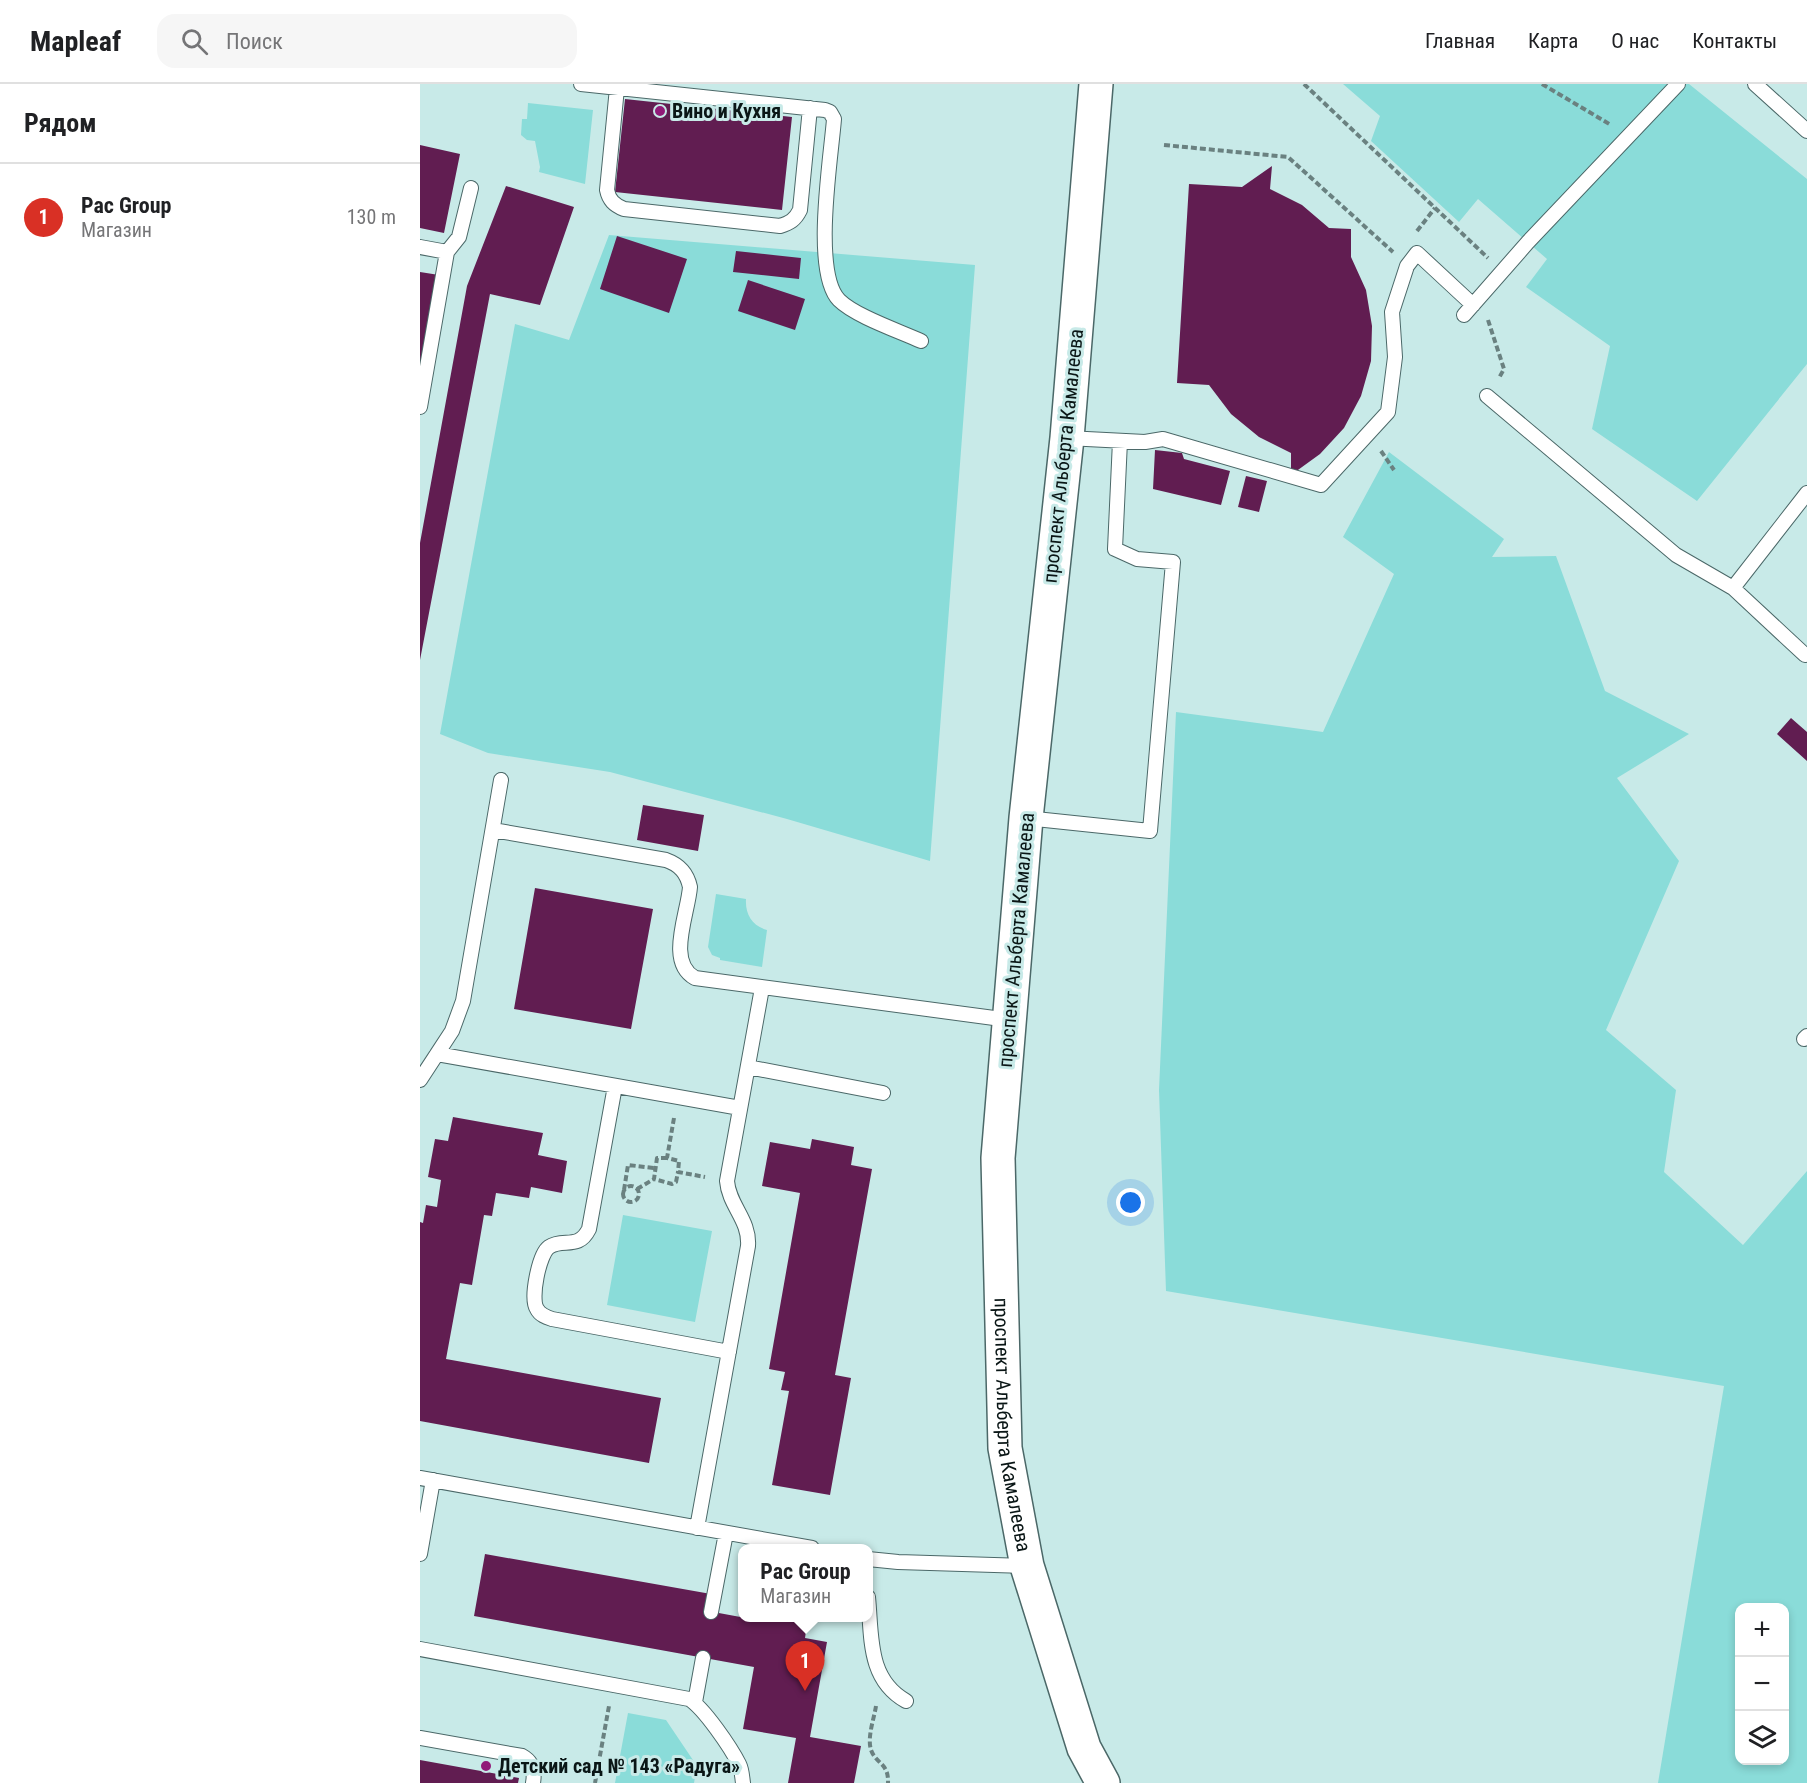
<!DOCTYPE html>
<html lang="ru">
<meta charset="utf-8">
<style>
body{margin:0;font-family:"Roboto Condensed",sans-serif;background:#f6f6f6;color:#202124}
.controls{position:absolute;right:18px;bottom:18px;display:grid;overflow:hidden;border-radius:12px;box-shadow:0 3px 9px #0003}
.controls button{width:54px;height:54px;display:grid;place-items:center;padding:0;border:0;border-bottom:2px solid #e0e0e0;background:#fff;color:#202124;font:30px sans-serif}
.you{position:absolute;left:711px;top:1119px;width:21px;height:21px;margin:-15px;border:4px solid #fff;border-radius:50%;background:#1a73e8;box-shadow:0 0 0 9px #1a73e833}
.badge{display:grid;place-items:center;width:39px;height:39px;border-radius:50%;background:#d93025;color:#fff;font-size:20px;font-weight:700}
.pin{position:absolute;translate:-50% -50px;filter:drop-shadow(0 2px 3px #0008)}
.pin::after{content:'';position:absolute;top:32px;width:21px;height:18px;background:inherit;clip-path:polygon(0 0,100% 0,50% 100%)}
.popup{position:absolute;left:318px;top:1460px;width:135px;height:78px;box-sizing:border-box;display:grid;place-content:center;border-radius:12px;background:#fff;filter:drop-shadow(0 2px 4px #0005);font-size:20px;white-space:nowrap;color:#757577}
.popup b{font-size:22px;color:#202124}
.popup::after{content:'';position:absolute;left:50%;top:100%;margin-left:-12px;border:12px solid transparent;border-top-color:#fff}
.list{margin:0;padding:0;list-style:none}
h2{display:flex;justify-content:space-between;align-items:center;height:78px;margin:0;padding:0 24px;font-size:26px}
h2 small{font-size:20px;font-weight:400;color:#757577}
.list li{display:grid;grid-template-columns:39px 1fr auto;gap:18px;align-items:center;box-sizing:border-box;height:108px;padding:0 24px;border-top:2px solid #e0e0e0}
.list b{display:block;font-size:22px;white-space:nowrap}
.list p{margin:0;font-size:20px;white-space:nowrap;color:#757577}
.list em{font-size:20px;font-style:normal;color:#757577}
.icon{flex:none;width:33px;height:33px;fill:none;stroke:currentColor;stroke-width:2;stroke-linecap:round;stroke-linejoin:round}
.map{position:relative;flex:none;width:1387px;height:1699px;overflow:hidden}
header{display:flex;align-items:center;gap:36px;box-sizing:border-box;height:84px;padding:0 30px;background:#fff;border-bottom:2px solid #e0e0e0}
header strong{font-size:28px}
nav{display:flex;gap:33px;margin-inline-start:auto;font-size:21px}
.search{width:420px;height:54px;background:#f6f6f6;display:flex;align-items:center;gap:15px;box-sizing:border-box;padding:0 21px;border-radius:18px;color:#757577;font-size:22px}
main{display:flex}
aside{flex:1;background:#fff}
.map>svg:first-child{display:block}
.green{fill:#8adcd9;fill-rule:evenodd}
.building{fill:#611d51}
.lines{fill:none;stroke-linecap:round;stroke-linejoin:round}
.lane-casing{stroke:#4b6868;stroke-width:16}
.secondary-casing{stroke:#4b6868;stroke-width:36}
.path{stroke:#6a8180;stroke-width:4;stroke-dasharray:6 3;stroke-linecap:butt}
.lane{stroke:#fff;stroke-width:14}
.secondary{stroke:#fff;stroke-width:33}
.poi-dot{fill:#911a78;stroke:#c8eae8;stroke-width:2}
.labels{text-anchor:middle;stroke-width:6;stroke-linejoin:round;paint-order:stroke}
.poi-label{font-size:20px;font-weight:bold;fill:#0a1616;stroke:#c8eae8;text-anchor:start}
.street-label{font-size:20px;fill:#0a1616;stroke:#c8eae8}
</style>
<header>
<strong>Mapleaf</strong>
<div class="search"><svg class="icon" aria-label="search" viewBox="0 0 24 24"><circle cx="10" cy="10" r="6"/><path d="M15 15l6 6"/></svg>Поиск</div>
<nav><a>Главная</a><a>Карта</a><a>О нас</a><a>Контакты</a></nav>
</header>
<main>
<aside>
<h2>Рядом<small></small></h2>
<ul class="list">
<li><span class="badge">1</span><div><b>Pac Group</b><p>Магазин</p></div><em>130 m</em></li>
</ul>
</aside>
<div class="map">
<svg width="1387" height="1699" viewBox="0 0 1387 1699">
<rect width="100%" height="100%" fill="#c8eae8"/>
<path class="green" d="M923 0H1269L1387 95V280L1277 417 1172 345 1190 262 1106 203 1127 175 1058 115 1039 138 951 57 960 32Z
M108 19 173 26 165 100 119 88 120 83 115 57 107 56 101 51 102 35H107Z
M189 151 555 181 510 777 367 735 190 688 68 669 20 650 95 240 149 256Z
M969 368 1084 455 1072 473 1136 472 1185 607 1269 650 1197 694 1259 777 1186 946 1256 1006 1244 1088 1323 1161 1387 1087V1699H1238L1304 1302 746 1207 739 1006 756 628 903 648 974 490 923 453ZM1320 1524H1364V1676H1320Z
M296 810 326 815C325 830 332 842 347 846L342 883 300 876V874L292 871 288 863Z
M203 1131 292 1147 275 1238 187 1221Z
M208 1629 246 1636 277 1682 274 1699H195Z"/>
<path class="building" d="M205 15 372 33 362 126 195 108Z
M0 61 40 70 24 149 0 144Z
M852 82 850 105 882 121 909 144 931 145V173L946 206 952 242 951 277 941 312 924 344 900 370 871 391V369L839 353 811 330 789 301 757 299 769 100 822 103Z
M86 102 154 123 120 221 70 210 0 576V459L47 202Z
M197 152 267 175 249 229 180 205Z
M316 167 381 174 379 195 313 188Z
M0 188 19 191 1 284H0Z
M328 196 385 215 375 246 318 227Z
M735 366 762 369 764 375 810 387 801 421 733 405Z
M826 392 847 397 839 428 818 423Z
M1371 634 1387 648V677L1357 650Z
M223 721 284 731 278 767 217 756Z
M115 804 233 825 211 945 94 925Z
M33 1033 123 1049 118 1071 147 1077 142 1109 111 1103 109 1114 76 1109 72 1132 64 1131 52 1201 40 1199 26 1275 241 1314 229 1379 0 1337V1138L3 1139 6 1121 17 1123 21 1096 8 1093 15 1055 28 1057Z
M392 1055 434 1063 431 1081 452 1085 415 1291 431 1294 410 1411 352 1401 369 1307 361 1306 365 1288 349 1285 380 1109 342 1102 350 1058 390 1065Z
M65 1470 291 1510 288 1527 342 1537V1534H388L385 1554 407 1558 390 1653 441 1662 434 1699H368L376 1654 323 1645 334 1583 54 1532Z
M0 1676 99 1694 98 1699H0Z"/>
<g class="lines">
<g class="lane-casing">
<path id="lane" d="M161 0 405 26 410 28 414 35C411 74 392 188 419 216 435 232 479 247 501 257
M1335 0 1387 47
M197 4 187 106C189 116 194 121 204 125L360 142C370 139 375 136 380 126L390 24
M0 163 27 168 39 153 51 104
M1044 231 1108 158 1258 0
M1067 312 1256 471 1313 504
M0 323 27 168
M647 354 725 358 743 355 901 401 968 328 975 273 972 228 987 182 997 169 1053 221
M1385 571 1313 504 1387 409
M606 734 730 747 753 478 717 475 695 465 700 357
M73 746 246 776C260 781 267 789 270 803 268 830 246 878 275 894L589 936
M1384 955 1387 952
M17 970 320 1024
M328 983 463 1009
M0 996 32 947 43 917 81 696
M195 1002 169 1145C158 1167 143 1153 129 1163 119 1170 110 1215 117 1225 120 1231 126 1233 132 1235L309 1268
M0 1394 392 1464
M277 1444 328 1162C330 1136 309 1122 307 1097L342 904
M0 1470 13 1396
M448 1475 478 1478 607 1482
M448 1513C452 1552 447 1595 486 1617
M291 1528 306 1449
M0 1565 269 1615C284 1624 311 1664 319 1680 322 1686 322 1692 323 1699
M275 1618 283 1574
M0 1654 102 1672C113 1678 115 1687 113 1699"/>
</g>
<g class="secondary-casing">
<g id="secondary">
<path id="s1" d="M676 0 647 354 606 734 578 1074 585 1364 607 1482 664 1664 683 1699"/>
</g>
</g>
<path class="path" d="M884 0 1068 174
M1122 0 1191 41
M744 61 868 73 973 168
M997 147 1015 124
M1068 236 1084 285 1079 294
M961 367 974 386
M254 1034 247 1074 259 1077 258 1088 285 1093
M247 1074H237L234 1095 252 1100 256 1098 258 1088
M203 1110a8 8 0 1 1 16 0a8 8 0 1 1-16 0Z
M217 1105 234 1095
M204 1106 208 1081 234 1084
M456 1622C454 1635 447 1653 451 1666 456 1680 469 1679 468 1699
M175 1699 189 1622"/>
<use href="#lane" class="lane"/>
<use href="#secondary" class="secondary"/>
</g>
<g class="poi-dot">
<circle cx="240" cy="27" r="6"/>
<circle cx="66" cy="1682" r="6"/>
</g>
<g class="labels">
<g class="poi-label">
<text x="252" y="34">Вино и Кухня</text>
<text x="78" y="1689">Детский сад № 143 «Радуга»</text>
</g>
<g class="street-label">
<text transform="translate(643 372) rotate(-84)" y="7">проспект Альберта Камалеева</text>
<text transform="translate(596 856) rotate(-85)" y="7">проспект Альберта Камалеева</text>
<text dy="7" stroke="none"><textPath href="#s1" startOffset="1346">проспект Альберта Камалеева</textPath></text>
</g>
</g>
</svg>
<div class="controls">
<button>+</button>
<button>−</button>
<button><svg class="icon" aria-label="layers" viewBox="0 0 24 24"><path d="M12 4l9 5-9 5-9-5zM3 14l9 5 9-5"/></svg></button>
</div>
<div class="you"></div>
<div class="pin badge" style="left:385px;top:1607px">1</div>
<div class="popup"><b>Pac Group</b>Магазин</div>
</div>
</main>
